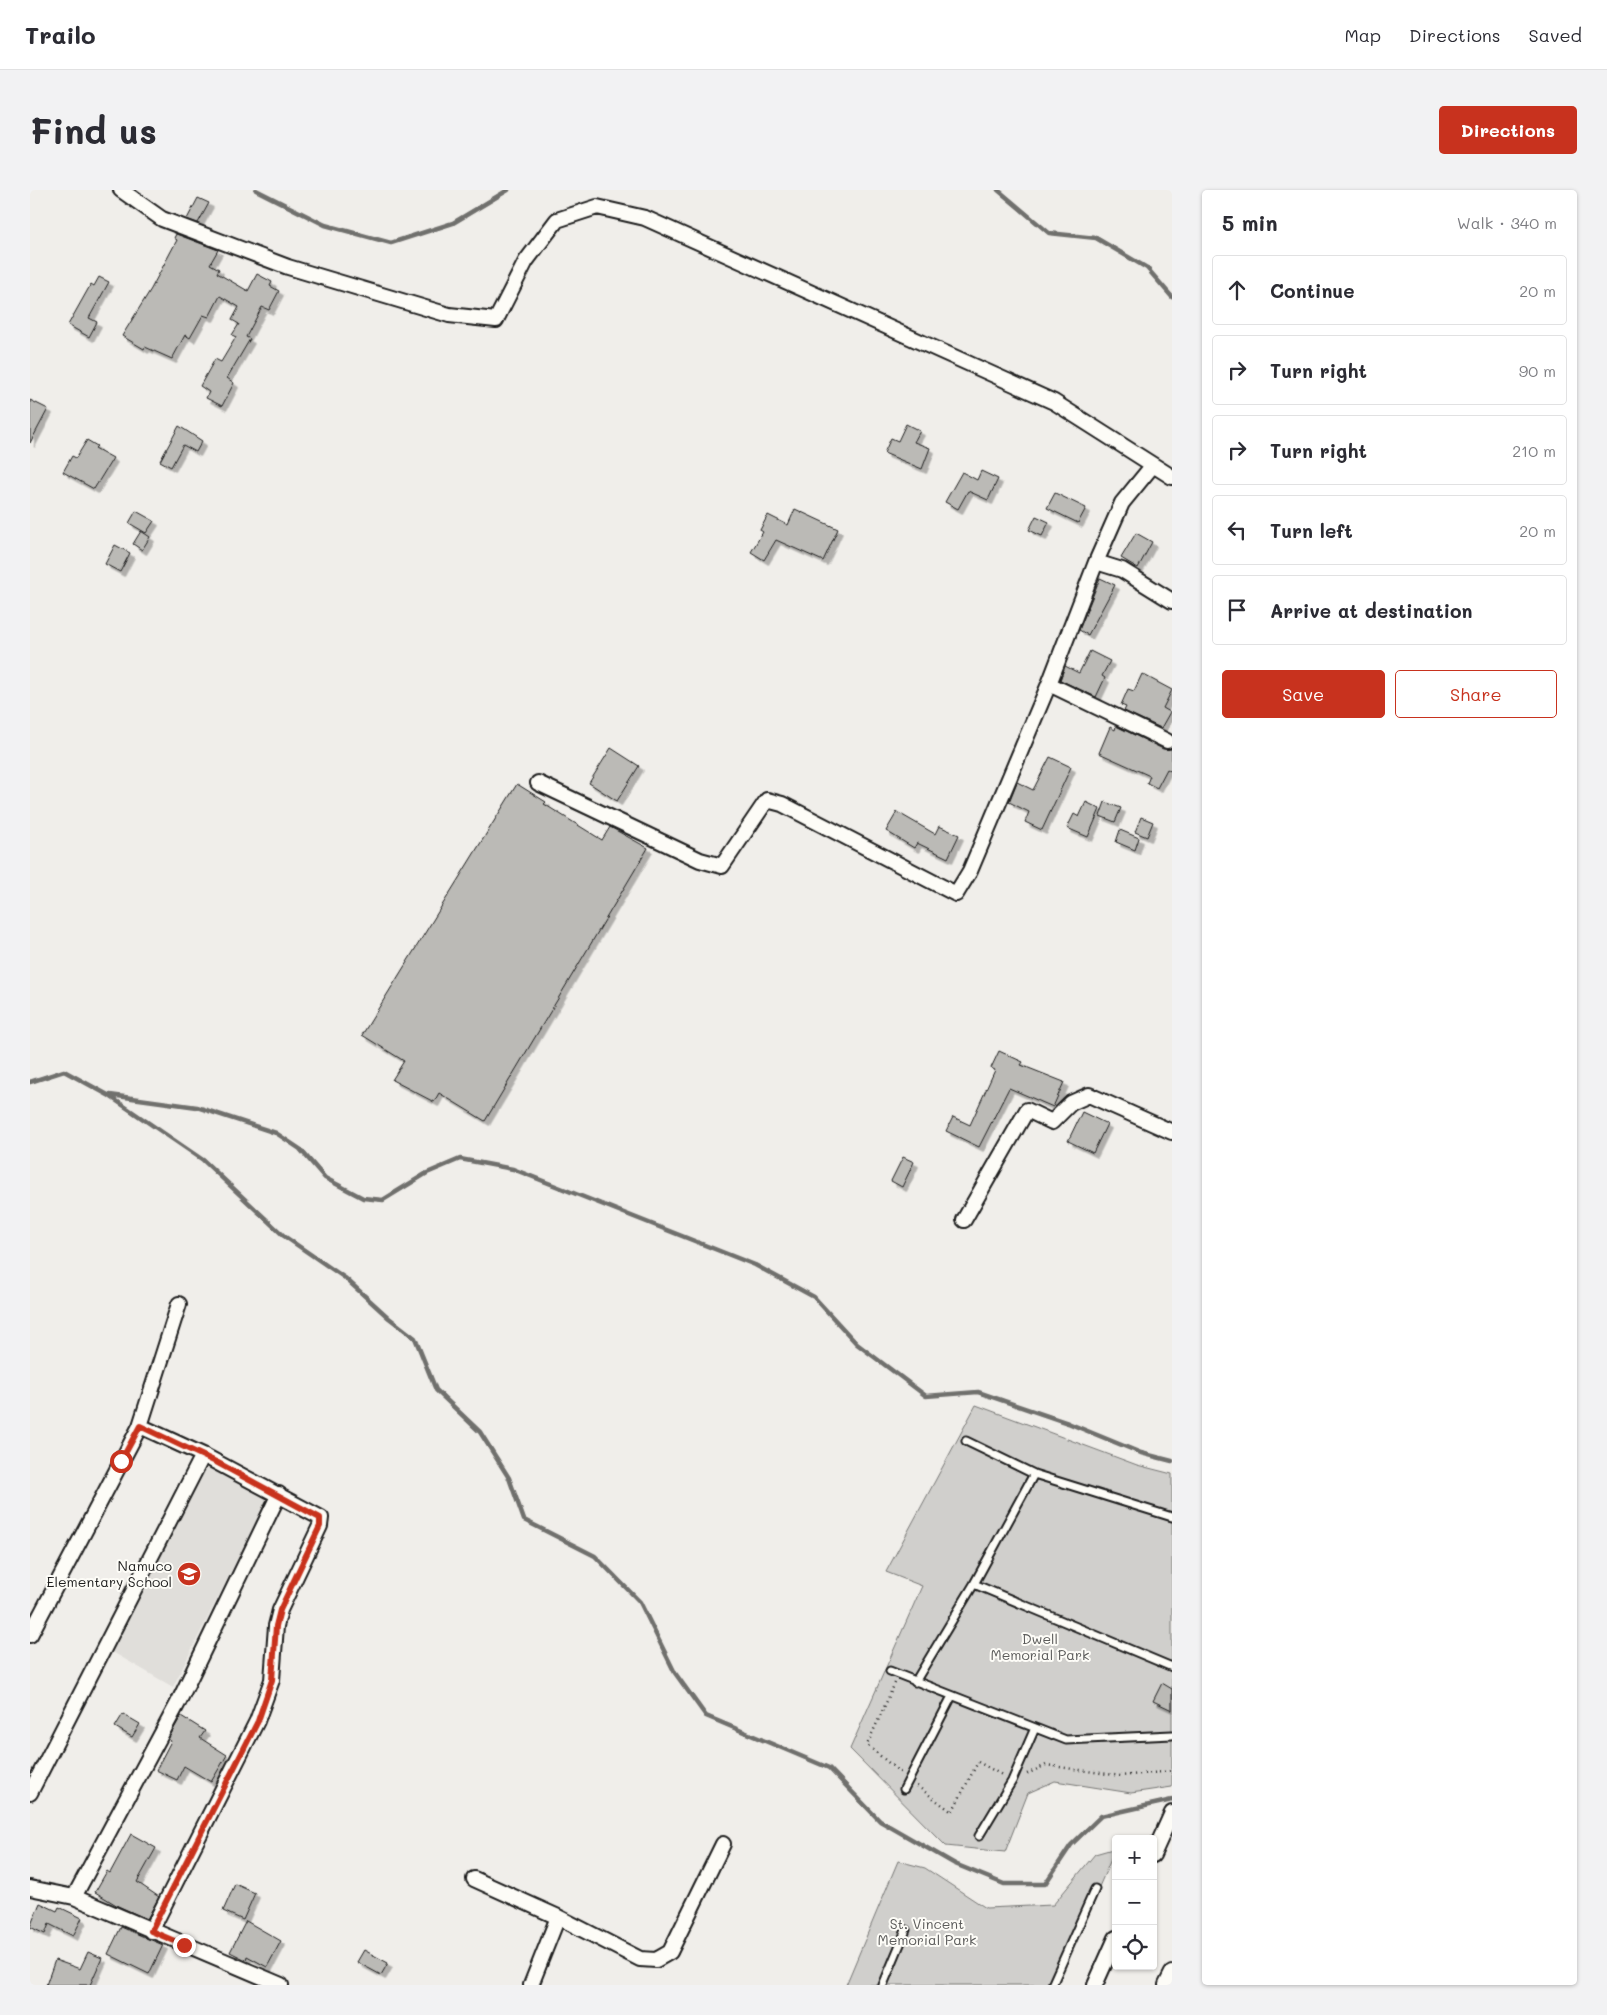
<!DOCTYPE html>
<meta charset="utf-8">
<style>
body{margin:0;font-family:Mali,sans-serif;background:#f2f2f3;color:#2b2b33}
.controls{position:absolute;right:15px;bottom:15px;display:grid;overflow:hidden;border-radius:5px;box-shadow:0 1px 4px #0004}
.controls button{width:45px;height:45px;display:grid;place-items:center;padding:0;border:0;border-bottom:1px solid #e1e1e2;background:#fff;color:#2b2b33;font:25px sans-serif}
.stop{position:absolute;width:15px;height:15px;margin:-11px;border:4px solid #c8321e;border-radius:50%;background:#fff}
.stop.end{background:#c8321e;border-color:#fff;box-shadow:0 1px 5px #0008}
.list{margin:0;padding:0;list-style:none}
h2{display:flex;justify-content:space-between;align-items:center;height:65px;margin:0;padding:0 20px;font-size:21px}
h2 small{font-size:16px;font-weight:400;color:#7c7c81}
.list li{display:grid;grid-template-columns:32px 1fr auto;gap:15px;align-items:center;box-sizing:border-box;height:70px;margin:0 10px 10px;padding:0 10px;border:1px solid #e1e1e2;border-radius:5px}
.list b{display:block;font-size:19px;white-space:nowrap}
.list em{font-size:16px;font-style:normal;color:#7c7c81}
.actions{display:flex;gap:10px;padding:15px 20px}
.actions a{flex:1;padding:11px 0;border:1px solid #c8321e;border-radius:5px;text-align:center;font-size:18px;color:#c8321e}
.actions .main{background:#c8321e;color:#fff}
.icon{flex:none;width:28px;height:28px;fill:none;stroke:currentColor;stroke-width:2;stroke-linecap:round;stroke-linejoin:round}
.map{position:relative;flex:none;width:1142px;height:1795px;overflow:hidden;border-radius:5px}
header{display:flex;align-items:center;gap:30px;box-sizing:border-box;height:70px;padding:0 25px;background:#fff;border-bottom:1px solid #e1e1e2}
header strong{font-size:24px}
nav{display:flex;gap:28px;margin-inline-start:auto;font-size:18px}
.intro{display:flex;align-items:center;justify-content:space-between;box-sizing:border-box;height:120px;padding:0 30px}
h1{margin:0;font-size:35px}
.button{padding:12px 22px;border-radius:5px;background:#c8321e;color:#fff;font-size:18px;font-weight:700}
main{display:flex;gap:30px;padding:0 30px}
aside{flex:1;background:#fff;border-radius:5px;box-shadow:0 1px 4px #0004}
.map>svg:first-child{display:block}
.built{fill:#e0deda}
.green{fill:#d0cfcc;stroke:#767674}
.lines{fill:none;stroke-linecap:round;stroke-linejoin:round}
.stream{stroke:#706f6d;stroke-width:4.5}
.building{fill:#bbbab6;stroke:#1c1c1c;filter:url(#shadow)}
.service-casing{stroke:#1c1c1c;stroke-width:11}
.minor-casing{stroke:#1c1c1c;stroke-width:18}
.path{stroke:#1c1c1c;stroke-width:2.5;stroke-dasharray:1 4;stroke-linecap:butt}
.service{stroke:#fdfcf7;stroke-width:7}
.minor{stroke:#fdfcf7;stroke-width:14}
.route{stroke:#c8321e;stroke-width:6}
.labels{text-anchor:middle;stroke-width:4;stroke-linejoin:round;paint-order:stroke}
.poi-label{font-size:14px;fill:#1c1c1c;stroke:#fdfcf7;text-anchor:end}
.park-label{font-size:14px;fill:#5b5b5a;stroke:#fdfcf7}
</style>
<header>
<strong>Trailo</strong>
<nav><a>Map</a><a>Directions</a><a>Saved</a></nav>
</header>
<div class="intro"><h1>Find us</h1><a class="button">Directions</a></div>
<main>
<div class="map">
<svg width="1142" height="1795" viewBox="0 0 1142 1795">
<defs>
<filter id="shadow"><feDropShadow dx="4.5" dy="4.5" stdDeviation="0" flood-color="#0004"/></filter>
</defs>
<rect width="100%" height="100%" fill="#f0eeea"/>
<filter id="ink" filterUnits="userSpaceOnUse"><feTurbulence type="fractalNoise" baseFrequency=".02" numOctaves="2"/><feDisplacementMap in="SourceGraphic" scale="10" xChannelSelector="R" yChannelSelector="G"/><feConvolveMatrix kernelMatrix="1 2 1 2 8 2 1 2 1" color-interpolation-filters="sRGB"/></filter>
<g filter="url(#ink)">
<path class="built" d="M174 1275 238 1308 143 1497 79 1460Z"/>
<path class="green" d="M946 1215 1107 1275 1142 1284V1597L1101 1603 1025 1591 998 1603 975 1662 916 1656 820 1559 892 1396 856 1382Z
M1086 1658 1026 1795H816L868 1671 895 1678 956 1718 1023 1715 1065 1664Z"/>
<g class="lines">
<path class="stream" d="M226 0 295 35 361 53 423 33 478 0
M968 0 1019 43 1066 48 1117 78 1142 107
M0 892 34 881 78 905 173 970 254 1046 315 1088 359 1128 385 1148 406 1200 450 1242 479 1288 494 1330 565 1366 610 1412 645 1483 676 1526 799 1578 850 1631 925 1674 974 1694H1015L1041 1655 1071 1626 1142 1610
M80 905 167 917 246 943 270 959 295 988 333 1008 353 1010 397 983 430 969 483 979 725 1075 784 1107 827 1154 896 1206 948 1202 1038 1233 1111 1263 1142 1271"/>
</g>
<path class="building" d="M168 8 179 13 168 33 157 29Z
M146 44 188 60 180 74 189 79 187 83 218 101 227 84 242 92 240 96 249 101 239 120 232 117 216 147 220 149 197 188 204 193 192 216 176 208 179 202 170 196 185 169 191 172 206 147 202 145 209 134 202 130 209 117 190 106 179 127 173 125 160 148 155 145 142 169 115 157 114 159 92 146 121 99 147 50 144 48Z
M69 87 79 92 59 128 67 132 59 147 38 135 61 94 64 96Z
M0 210 18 219 0 253Z
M876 234 890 241 884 252 900 258 892 279 854 263 861 248 868 251Z
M149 236 172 251 166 262 153 255 141 277 130 271Z
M57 250 67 256 65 258 83 268 64 299 33 282 42 266 46 268Z
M951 281 968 289 958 310 938 301 928 319 915 312 932 282 947 290Z
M1025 303 1056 318 1048 333 1017 318Z
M765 319 808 339 793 371 746 350 734 370 721 362 733 342 730 340 738 325 758 335Z
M106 321 124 331 116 343 99 333Z
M1006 326 1019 332 1012 346 999 340Z
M111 341 120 347 112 360 103 354Z
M1106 343 1122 352 1108 378 1091 368Z
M85 355 100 363 90 382 75 374Z
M1070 388 1085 395 1058 445 1049 440Z
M1060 461 1080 471 1072 486 1075 488 1066 507 1030 490 1035 476 1049 483Z
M1112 484 1142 500 1133 518 1140 522 1131 538 1094 521 1096 517 1091 515 1098 499 1104 501Z
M1086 536 1133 559H1142V582L1137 579 1127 598 1117 593 1120 586 1069 563 1080 537 1085 540Z
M581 558 609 576 587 611 559 593Z
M1020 567 1041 577 1012 640 995 632 999 622 979 612 987 592 1003 600Z
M487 594 516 612 514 614 572 650 580 637 618 658 455 931 409 903 404 912 362 890 374 871 332 845Z
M1056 612 1070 619 1058 647 1037 638 1044 624 1049 627Z
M1075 612 1091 618 1085 632 1070 626Z
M867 622 905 644 909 636 929 645 918 668 887 653 884 658 856 641Z
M1111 627 1123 632 1117 647 1105 642Z
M1090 640 1109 648 1105 660 1086 652Z
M969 861 993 872 991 875 1034 892 1023 917 979 898 949 957 916 941 923 927 940 935 965 880 961 878Z
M1052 922 1077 934 1063 963 1038 951Z
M873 967 884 972 872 997 861 991Z
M1132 1493 1142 1499V1520L1123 1511Z
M93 1524 110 1534 102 1547 85 1537Z
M151 1526 175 1541 170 1548 197 1565 181 1592 154 1576 147 1590 126 1580 141 1551 138 1549Z
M101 1644 126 1658 107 1692 129 1707 117 1729 88 1716 65 1702 77 1681 80 1683Z
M205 1694 225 1703 213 1730 193 1721Z
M10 1713 27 1721 29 1717 52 1728 43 1746 19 1734 15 1744 0 1737Z
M216 1731 251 1751 237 1777 217 1766 216 1770 200 1762Z
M91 1737 133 1755 119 1784 78 1764Z
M334 1760 358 1773 351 1785 327 1772Z
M58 1762 72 1768 60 1795H16L25 1770 50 1779Z"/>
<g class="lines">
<g class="service-casing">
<path id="service" d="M936 1251 1004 1284 1142 1327
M944 1394 1142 1477
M860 1481 1036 1550 1142 1545
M885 1492 944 1394 1004 1284
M874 1599 922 1506
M949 1646 982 1591 1005 1538
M853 1795 876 1740
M1022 1795 1065 1699"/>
</g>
<g class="minor-casing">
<path id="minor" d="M91 0 132 29 258 77 419 125 466 130 496 71 527 30 567 17 615 28 1024 212 1142 287
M1066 372 1092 313 1123 275
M1019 494 1137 551
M508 593 670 670 692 676 737 610 752 614 926 704 940 681 1019 494 1066 372 1092 380 1142 411
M934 1030 997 920 1022 932 1041 913 1059 905 1142 942
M110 1236 173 1265 291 1328 290 1336 250 1420 246 1436 242 1490 227 1531 121 1741
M0 1445 110 1236 149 1114
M0 1603 173 1265
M1123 1665 1142 1623
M444 1689 528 1727 610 1769 626 1770 640 1762 693 1654
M0 1698 44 1707 251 1795
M44 1707 148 1513 249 1304
M501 1795 528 1727
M1065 1795 1086 1748
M1136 1795 1142 1783"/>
</g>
<path class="path" d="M865 1493 837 1555 871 1583
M997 1584 1016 1575 1091 1586 1142 1581
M887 1596 922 1622 948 1572 974 1586"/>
<use href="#service" class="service"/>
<use href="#minor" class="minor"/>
</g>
</g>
<g class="lines" filter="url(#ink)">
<path class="route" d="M91 1271 110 1236 188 1273 290 1328V1336L250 1420 246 1436 242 1490 228 1531 121 1741 154 1755"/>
</g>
<defs>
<g id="school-disc" transform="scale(1.25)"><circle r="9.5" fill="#c8321e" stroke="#fdfcf7"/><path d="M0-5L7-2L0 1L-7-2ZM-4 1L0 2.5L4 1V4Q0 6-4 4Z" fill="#fff"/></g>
</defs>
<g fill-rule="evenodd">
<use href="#school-disc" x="159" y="1384"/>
</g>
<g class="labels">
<g class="poi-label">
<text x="142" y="1381">Namuco<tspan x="142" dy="16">Elementary School</tspan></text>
</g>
<g class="park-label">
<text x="1010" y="1454">Dwell<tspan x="1010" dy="16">Memorial Park</tspan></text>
<text x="897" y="1739">St. Vincent<tspan x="897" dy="16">Memorial Park</tspan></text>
</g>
</g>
</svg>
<div class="controls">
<button>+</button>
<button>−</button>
<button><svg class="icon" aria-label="locate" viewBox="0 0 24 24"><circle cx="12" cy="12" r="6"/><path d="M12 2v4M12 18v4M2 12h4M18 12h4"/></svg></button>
</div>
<div class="stop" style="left:91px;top:1271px"></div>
<div class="stop end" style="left:154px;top:1755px"></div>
</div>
<aside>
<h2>5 min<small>Walk · 340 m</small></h2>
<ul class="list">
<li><svg class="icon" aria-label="ahead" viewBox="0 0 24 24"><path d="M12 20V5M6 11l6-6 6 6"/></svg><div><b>Continue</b></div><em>20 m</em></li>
<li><svg class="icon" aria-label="right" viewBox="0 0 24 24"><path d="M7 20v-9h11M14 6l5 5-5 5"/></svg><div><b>Turn right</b></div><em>90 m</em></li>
<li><svg class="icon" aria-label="right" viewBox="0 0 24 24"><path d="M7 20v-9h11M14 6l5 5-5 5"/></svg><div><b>Turn right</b></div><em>210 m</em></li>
<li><svg class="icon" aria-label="left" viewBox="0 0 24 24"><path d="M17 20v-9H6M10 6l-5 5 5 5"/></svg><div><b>Turn left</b></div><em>20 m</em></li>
<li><svg class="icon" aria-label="arrive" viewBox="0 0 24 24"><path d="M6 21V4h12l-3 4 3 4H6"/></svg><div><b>Arrive at destination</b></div></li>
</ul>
<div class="actions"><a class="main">Save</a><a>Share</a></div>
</aside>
</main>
